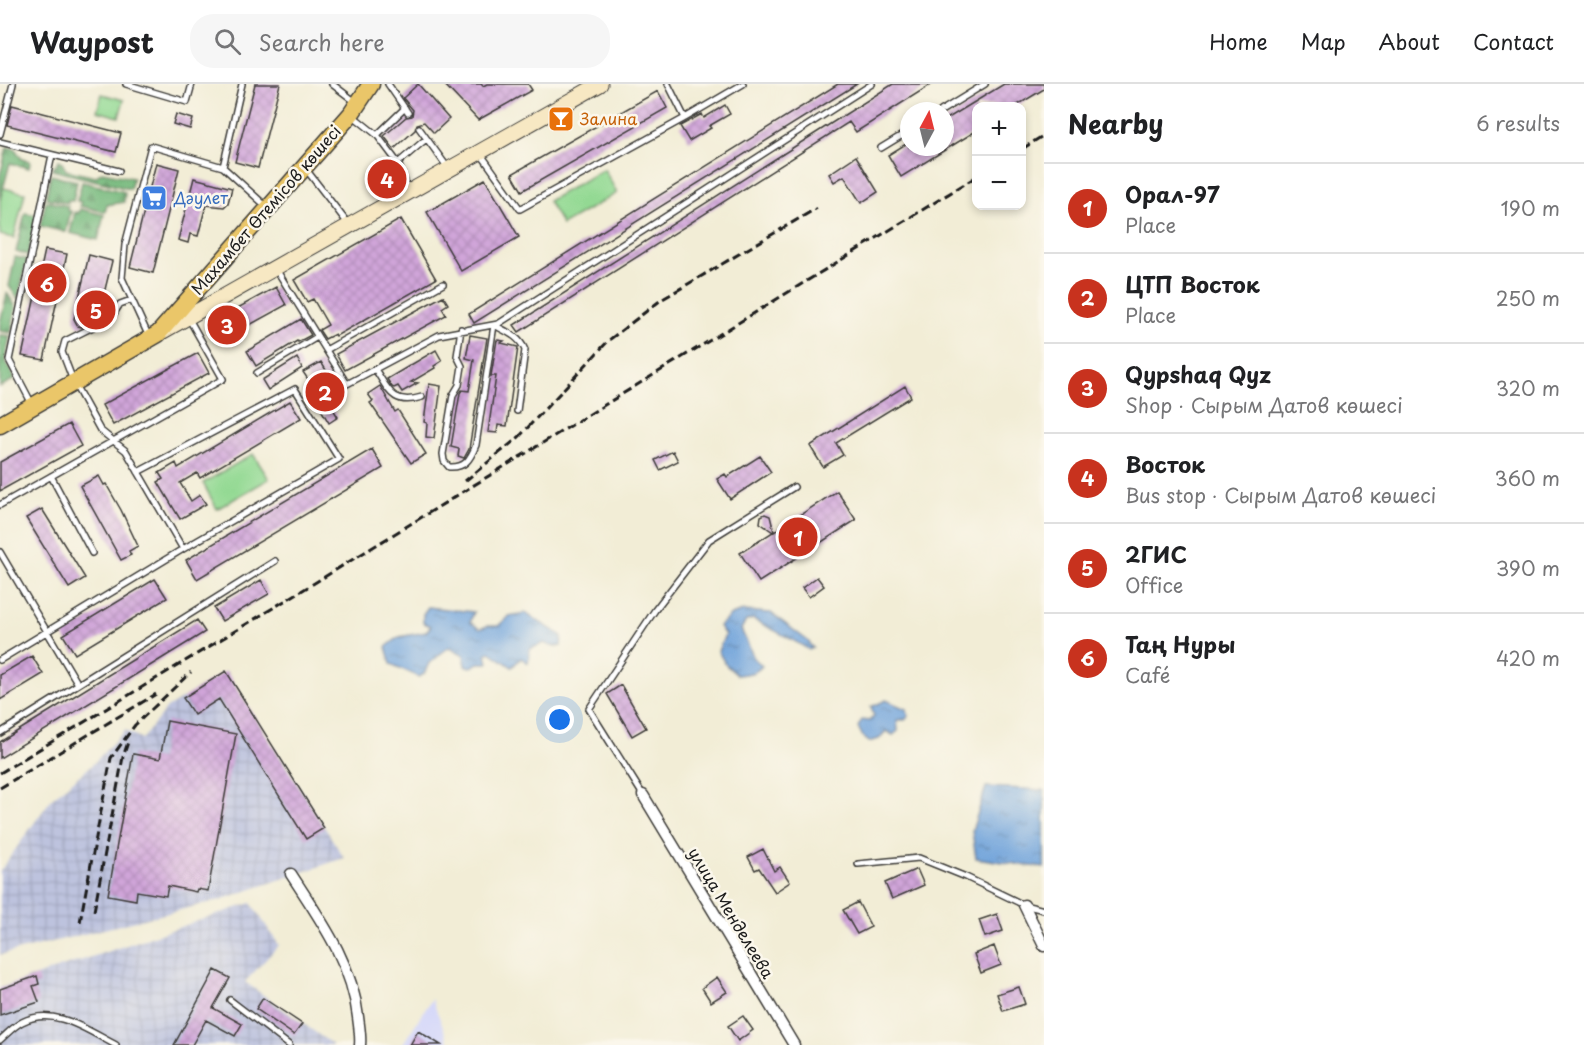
<!DOCTYPE html>
<meta charset="utf-8">
<style>
body{margin:0;font-family:"Playpen Sans",sans-serif;background:#f6f6f6;color:#202124}
.controls{position:absolute;right:18px;top:18px;display:grid;overflow:hidden;border-radius:12px;box-shadow:0 3px 9px #0003}
.controls button{width:54px;height:54px;display:grid;place-items:center;padding:0;border:0;border-bottom:2px solid #e0e0e0;background:#fff;color:#202124;font:30px sans-serif}
.compass{position:absolute;left:900px;top:18px;width:54px;height:54px;border-radius:50%;background:#fff;box-shadow:0 3px 9px #0003;rotate:7deg}
.you{position:absolute;left:560px;top:636px;width:21px;height:21px;margin:-15px;border:4px solid #fff;border-radius:50%;background:#1a73e8;box-shadow:0 0 0 9px #1a73e833}
.badge{display:grid;place-items:center;width:39px;height:39px;border-radius:50%;background:#c8321e;color:#fff;font-size:20px;font-weight:700}
.pin{position:absolute;translate:-50% -50%;border:3px solid #fff;box-shadow:0 2px 6px #0006}
.list{margin:0;padding:0;list-style:none}
h2{display:flex;justify-content:space-between;align-items:center;height:78px;margin:0;padding:0 24px;font-size:26px}
h2 small{font-size:20px;font-weight:400;color:#757577}
.list li{display:grid;grid-template-columns:39px 1fr auto;gap:18px;align-items:center;box-sizing:border-box;height:90px;padding:0 24px;border-top:2px solid #e0e0e0}
.list b{display:block;font-size:22px;white-space:nowrap}
.list p{margin:0;font-size:20px;white-space:nowrap;color:#757577}
.list em{font-size:20px;font-style:normal;color:#757577}
.icon{flex:none;width:33px;height:33px;fill:none;stroke:currentColor;stroke-width:2;stroke-linecap:round;stroke-linejoin:round}
.map{position:relative;flex:none;width:1044px;height:961px;overflow:hidden}
header{display:flex;align-items:center;gap:36px;box-sizing:border-box;height:84px;padding:0 30px;background:#fff;border-bottom:2px solid #e0e0e0}
header strong{font-size:28px}
nav{display:flex;gap:33px;margin-inline-start:auto;font-size:21px}
.search{width:420px;height:54px;background:#f6f6f6;display:flex;align-items:center;gap:15px;box-sizing:border-box;padding:0 21px;border-radius:24px;color:#757577;font-size:22px}
main{display:flex}
aside{flex:1;background:#fff}
.map>svg:first-child{display:block}
.built{fill:#d5d8f9}
.industrial{fill:url(#industrial-grid)}
.green{fill:#93d993;stroke:#587a58;stroke-width:1.5}
.forest{fill:url(#forest-firs);stroke:#496a4c;stroke-width:1.5}
.water{fill:url(#water-ripples);stroke:#455f7b;stroke-width:1.5}
.building{fill:url(#building-cross-hatch)}
.lines{fill:none;stroke-linecap:round;stroke-linejoin:round}
.lane-casing{stroke:#3c3b38;stroke-width:8}
.street-casing{stroke:#3c3b38;stroke-width:13}
.secondary-casing{stroke:#3c3b38;stroke-width:17}
.primary-casing{stroke:#3c3b38;stroke-width:19}
.lane{stroke:#fff;stroke-width:5}
.street{stroke:#fff;stroke-width:10}
.secondary{stroke:#f7e8c3;stroke-width:15}
.primary{stroke:#eac669;stroke-width:16}
.rail{stroke:#1c1c1c;stroke-width:3;stroke-dasharray:9 4.5;stroke-linecap:butt}
.labels{text-anchor:middle;stroke-width:5;stroke-linejoin:round;paint-order:stroke}
.food-label{font-size:16px;fill:#c56008;stroke:#fbf7ec;text-anchor:start}
.shop-label{font-size:16px;fill:#366cbe;stroke:#fbf7ec;text-anchor:start}
.street-label{font-size:16px;fill:#1c1c1c;stroke:#fbf7ec}
</style>
<header>
<strong>Waypost</strong>
<div class="search"><svg class="icon" aria-label="search" viewBox="0 0 24 24"><circle cx="10" cy="10" r="6"/><path d="M15 15l6 6"/></svg>Search here</div>
<nav><a>Home</a><a>Map</a><a>About</a><a>Contact</a></nav>
</header>
<main>
<div class="map">
<svg width="1044" height="961" viewBox="0 0 1044 961">
<defs>
<pattern id="industrial-grid" width="8" height="8" patternUnits="userSpaceOnUse" patternTransform="scale(1.5)"><rect width="8" height="8" fill="#bdc3de"/><path d="M0 4h8M4 0v8" fill="none" stroke="#a2a7be"/></pattern>
<pattern id="forest-firs" width="22" height="20" patternUnits="userSpaceOnUse" patternTransform="scale(1.5)"><rect width="22" height="20" fill="#76b97d"/><path d="M5 1l3.5 6h-7zM16 11l3.5 6h-7z" fill="#669e6b"/></pattern>
<pattern id="water-ripples" width="26" height="14" patternUnits="userSpaceOnUse" patternTransform="scale(1.5)"><rect width="26" height="14" fill="#6ea2da"/><path d="M2 4q2-2 4 0t4 0M15 11q2-2 4 0t4 0" fill="none" stroke="#5a83b0"/></pattern>
<pattern id="building-cross-hatch" width="8" height="8" patternUnits="userSpaceOnUse" patternTransform="scale(1.5)"><rect width="8" height="8" fill="#d0a5d9"/><path d="M0 0l8 8M0 8l8-8" fill="none" stroke="#b28dba"/></pattern>
</defs>
<rect width="100%" height="100%" fill="#fbf7ec"/>
<filter id="ink" filterUnits="userSpaceOnUse"><feTurbulence type="fractalNoise" baseFrequency=".0167" numOctaves="2"/><feDisplacementMap in="SourceGraphic" scale="12" xChannelSelector="R" yChannelSelector="G"/><feConvolveMatrix kernelMatrix="1 2 1 2 8 2 1 2 1" color-interpolation-filters="sRGB"/></filter>
<filter id="wash" filterUnits="userSpaceOnUse"><feTurbulence type="fractalNoise" baseFrequency=".008" numOctaves="4" result="noise"/><feDisplacementMap in="SourceGraphic" scale="24" xChannelSelector="R" yChannelSelector="G"/><feGaussianBlur stdDeviation="1.35" result="paint"/><feColorMatrix in="noise" values="0 0 0 0 0 0 0 0 0 0 0 0 0 0 0 0 0 1.4 0 .05"/><feComposite in="paint" operator="in"/></filter>
<g filter="url(#wash)">
<rect width="100%" height="100%" fill="#f2edd6"/>
<path class="built" d="M432 915 450 961H402Z"/>
<path class="industrial" d="M226 587 344 774 220 816 0 871V787L52 714 92 681 125 646 142 655 167 624Z
M251 819 279 861 245 898 333 961H0V904Z"/>
<path class="green" d="M102 10 124 16 119 33 97 27Z
M604 85 617 109 562 141 548 117Z
M3 104 25 109 14 154 0 151V116Z
M253 370 269 395 217 425 203 399Z"/>
<path class="forest" d="M7 63 15 65 22 75 30 77 29 84 10 79 0 116V92Z
M59 76 61 77 66 86 95 93 102 88 133 94 130 105 52 86Z
M51 91 77 97 73 117 68 116V119L46 114Z
M82 98 125 108 124 118 107 121 105 128 80 122 81 118 77 117Z
M46 117 68 122 67 126 71 127 66 148 40 142Z
M80 125 104 131 98 156 70 149 75 128 79 129Z
M25 129 37 131 28 171 16 168Z
M15 173 27 175 18 215 9 202Z
M7 209 16 223 11 249 0 247V239Z
M0 251 10 252 5 276 15 295 0 303Z"/>
<path class="water" d="M428 523 474 528 470 538 480 545 487 542H498L509 532 525 529 562 552 561 562H551L544 559 530 565 528 579 521 574 512 583 490 568 486 570 488 579H478L472 583 465 582 464 571 450 563C441 567 438 574 429 579L424 590 419 593 391 580 386 563 399 553 426 548 431 542 423 539V530Z
M743 527 771 529 808 557 813 564 809 566C791 554 772 546 753 535L746 537 741 545 754 574 762 582C755 590 747 590 737 591L726 581 718 567 725 551 719 542 731 531Z
M886 616 906 625 909 632 905 636H897L898 647 893 651 886 647 879 655 869 658 863 653 858 643 862 636 869 637 874 632 871 623Z
M986 703 1044 706V784L976 774 972 747Z"/>
<g id="blocks">
<path class="building" d="M255 0H280L258 84 235 78Z
M418 0 449 35 434 49 424 38 417 40 415 46 394 65 384 52 406 33 412 32 413 26 403 14Z
M444 0H481L483 2 487 0H528L532 6 478 36Z
M838 0H857L474 239 469 230Z
M893 0H932L856 48 849 38 519 248 514 241Z
M1004 0H1044V5L1016 22H976V47L901 93 888 71 909 58V63H945V36Z
M658 7 667 24 522 107 512 90Z
M12 21 121 49 116 68 7 41Z
M725 21 730 30 709 42 711 44 689 57 680 42 702 30 704 34Z
M176 30 193 35 190 45 173 40Z
M856 72 878 108 861 119 844 92 834 98 829 90Z
M156 79 179 85 153 189 130 183Z
M194 94 232 104 228 119 224 123 206 121 198 152 190 150 188 159 178 156Z
M485 95 519 153 461 187 427 128Z
M401 135 436 195 336 252 335 250 325 255 319 246 328 241 313 215 307 218 294 196Z
M45 166 67 170 44 276 22 272Z
M89 171 112 177 98 234 94 237H88L82 243 78 242 74 235Z
M276 203 286 221 224 255 214 237Z
M443 212 448 220 442 224 446 231 345 286 336 270Z
M301 235 311 251 298 258 297 257 256 282 247 267Z
M470 251 487 254 469 365 464 374 458 372 459 365 451 363 460 309 462 306 469 307 474 276 466 274Z
M497 256 504 257 501 259 518 263 507 342 498 341 497 349 488 348 496 292H491Z
M436 266 442 277 434 282 435 284 411 298 418 299 402 308 398 302 394 304 392 303 387 295Z
M198 269 209 289 113 341 102 321Z
M297 274 302 284 268 306 262 296Z
M321 278 340 309 328 317 338 333 329 339 310 307 314 304 303 288Z
M429 300 441 302 434 354 426 353 427 339 424 338Z
M380 302 395 328 398 326 426 370 411 379 370 319 373 317 368 310Z
M905 302 911 313 836 359 843 371 823 383 810 362Z
M290 317 301 334 200 394 197 389 180 399 191 417 200 411 206 420 180 435 158 398 163 395 159 389 176 379 178 384Z
M69 340 81 362 0 407V378Z
M372 365 383 384 197 495 186 476Z
M673 367 678 377 660 386 655 376Z
M760 372 771 388 730 415 717 395 725 390 727 393Z
M99 392 104 401 106 400 121 426 138 462 129 467 131 471 121 476 80 402Z
M837 407 856 436 759 498 740 469 773 448 760 439 761 432 765 430 770 432 774 448Z
M42 425 85 494 69 504 26 434Z
M817 493 824 502 809 513 802 504Z
M155 495 167 514 75 570 63 551Z
M261 496 269 510 222 537 214 524Z
M197 536 205 548 0 674V658Z
M32 572 43 590 0 616V591Z
M226 587 324 744 306 755 219 615 194 631 183 614Z
M621 601 646 644 632 652 607 610Z
M167 637 236 650 208 807 197 805 196 808 168 802 166 812 137 807 136 816 108 811 133 670 160 675Z
M763 765 774 787 780 783 790 798 775 808 759 784 755 786 748 773Z
M917 785 924 801 892 815 885 799Z
M858 818 871 843 857 850 843 826Z
M997 830 1003 847 985 853 979 836Z
M994 862 1001 881 981 889 974 870Z
M215 886 230 894 213 924 242 940 235 952 206 936 192 961H174Z
M37 892 39 900 33 902 39 918 0 931V905Z
M717 893 727 908 711 918 702 904Z
M1019 903 1025 920 1003 927 997 910Z
M263 914 302 940 294 951 256 925Z
M743 932 753 946 738 957 728 942Z
M418 947 441 961H410Z"/>
</g>
</g>
<g filter="url(#ink)">
<use href="#blocks" fill-opacity="0" stroke="#3c3b38" stroke-width="1.5"/>
<g class="lines">
<g class="lane-casing">
<path id="lane" d="M126 0 187 18 192 0
M242 0 223 83 267 123
M332 0 357 19
M388 0 408 29
M941 27 985 0
M352 31 377 51 398 79 408 106
M685 34 743 0
M419 44 448 84
M0 50 13 0
M377 51 405 24
M0 58 119 87
M881 64 909 47
M480 69 520 125 685 34 668 0
M398 79 426 55
M305 84 349 141
M276 185 347 300 439 251 498 240 872 0
M461 245 457 272 462 282 459 301 453 311 443 370 444 377 449 383C465 384 470 376 476 361L494 241C507 248 519 252 525 266L517 327
M149 253 122 194 125 161 151 62 223 83
M326 266 443 200
M375 285C389 307 393 322 422 313
M257 289 317 253
M32 320 9 276 52 71
M138 388 295 305 339 375 183 465
M51 392 92 469
M0 421 223 295 189 235
M0 468 78 600
M0 576 183 465 126 367 100 346 74 299 62 268 65 257 111 234 120 220 131 216
M0 649 275 477
M643 711 589 625 655 526 709 456 794 403
M858 780 919 774 966 793 1024 821 1044 826
M230 916 289 961
M0 956C7 950 14 942 22 938 54 921 88 947 116 961"/>
</g>
<g class="street-casing">
<path id="street" d="M643 711 794 961
M291 790C320 835 352 878 358 933 359 942 361 952 360 961
M1024 821 1044 862"/>
</g>
<g class="secondary-casing">
<path id="secondary" d="M163 247 600 0"/>
</g>
<g class="primary-casing">
<path id="primary" d="M0 341 158 250 351 30 371 0"/>
</g>
<use href="#lane" class="lane"/>
<use href="#street" class="street"/>
<use href="#secondary" class="secondary"/>
<use href="#primary" class="primary"/>
<path class="rail" d="M1022 65 1044 51
M465 397 519 353 609 256 661 216 817 124
M0 689 316 498 976 93
M0 704 156 610
M94 827 123 673 128 658
M80 838 111 674 135 641 191 588"/>
</g>
</g>
<defs>
<g id="bar-square" transform="scale(1.35)"><rect x="-9" y="-9" width="18" height="18" rx="4" fill="#e8710a" stroke="#fbf7ec"/><path d="M-6-5H6L.8 .8V4.5H3.5V6h-7V4.5H-.8V.8Z" fill="#fff"/></g>
<g id="supermarket-square" transform="scale(1.35)"><rect x="-9" y="-9" width="18" height="18" rx="4" fill="#3f7fe0" stroke="#fbf7ec"/><path d="M-6-5.5h2.5l.6 2H6L4.5 2H-2.5L-4.4-4H-6ZM-1.5 3.2a1.3 1.3 0 1 0 .1 0ZM3 3.2a1.3 1.3 0 1 0 .1 0Z" fill="#fff"/></g>
</defs>
<g fill-rule="evenodd">
<use href="#bar-square" x="561" y="35"/>
<use href="#supermarket-square" x="154" y="114"/>
</g>
<g class="labels">
<g class="food-label">
<text x="580" y="41">Залина</text>
</g>
<g class="shop-label">
<text x="174" y="120">Дәулет</text>
</g>
<g class="street-label">
<text transform="translate(266 126) rotate(-49)" y="6">Махамбет Өтемісов көшесі</text>
<text transform="translate(731 829) rotate(59)" y="6">улица Менделеева</text>
</g>
</g>
</svg>
<div class="controls">
<button>+</button>
<button>−</button>
</div>
<svg class="compass" viewBox="-18 -18 36 36"><path d="M0-13l5 13h-10z" fill="#e53935"/><path d="M0 13l5-13h-10z" fill="#757577"/></svg>
<div class="you"></div>
<div class="pin badge" style="left:798px;top:453px">1</div>
<div class="pin badge" style="left:325px;top:308px">2</div>
<div class="pin badge" style="left:227px;top:241px">3</div>
<div class="pin badge" style="left:387px;top:95px">4</div>
<div class="pin badge" style="left:96px;top:226px">5</div>
<div class="pin badge" style="left:47px;top:199px">6</div>
</div>
<aside>
<h2>Nearby<small>6 results</small></h2>
<ul class="list">
<li><span class="badge">1</span><div><b>Орал-97</b><p>Place</p></div><em>190 m</em></li>
<li><span class="badge">2</span><div><b>ЦТП Восток</b><p>Place</p></div><em>250 m</em></li>
<li><span class="badge">3</span><div><b>Qypshaq Qyz</b><p>Shop · Сырым Датов көшесі</p></div><em>320 m</em></li>
<li><span class="badge">4</span><div><b>Восток</b><p>Bus stop · Сырым Датов көшесі</p></div><em>360 m</em></li>
<li><span class="badge">5</span><div><b>2ГИС</b><p>Office</p></div><em>390 m</em></li>
<li><span class="badge">6</span><div><b>Таң Нуры</b><p>Café</p></div><em>420 m</em></li>
</ul>
</aside>
</main>
